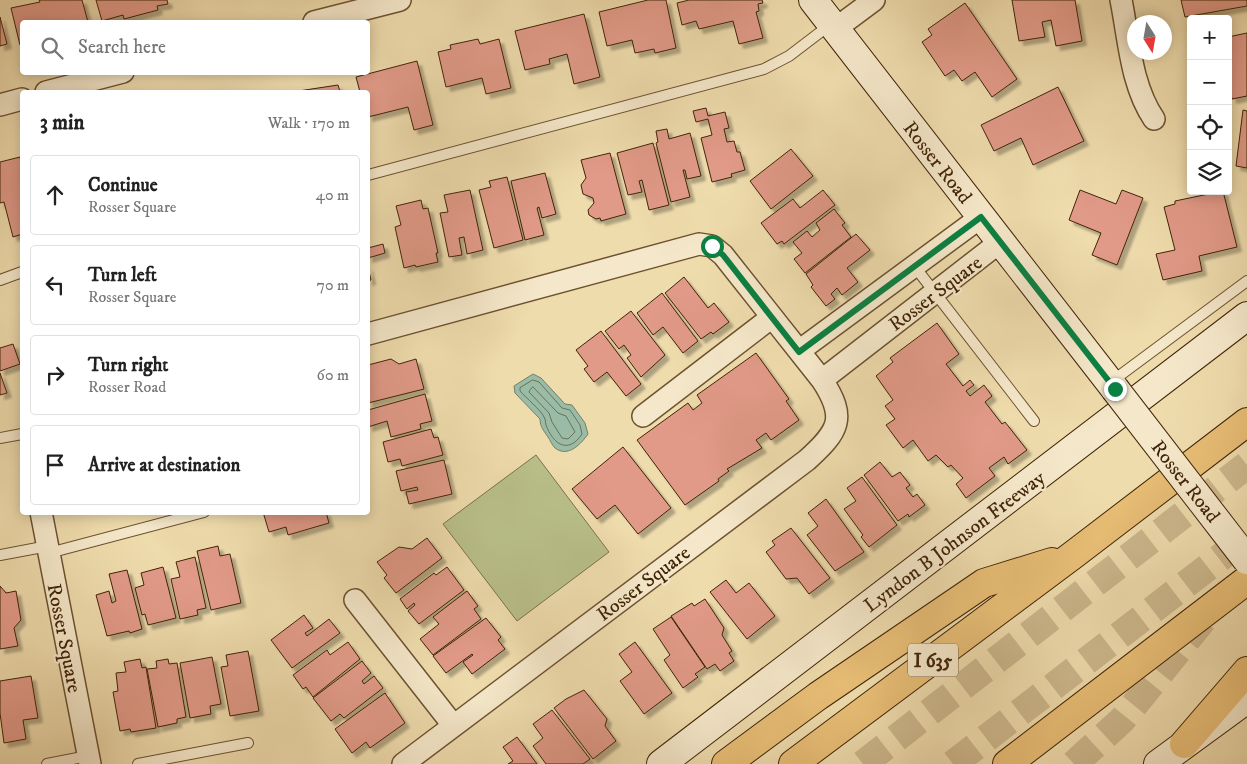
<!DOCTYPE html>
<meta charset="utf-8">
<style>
body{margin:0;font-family:"IM FELL DW Pica",serif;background:#f2f2f2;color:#222}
.controls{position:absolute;right:15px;top:15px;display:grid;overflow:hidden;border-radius:5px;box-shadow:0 2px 12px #0003}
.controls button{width:45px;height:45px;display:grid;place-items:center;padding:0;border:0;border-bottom:1px solid #e0e0e0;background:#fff;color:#222;font:25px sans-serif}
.compass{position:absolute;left:1127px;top:15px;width:45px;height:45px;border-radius:50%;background:#fff;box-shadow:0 2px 12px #0003;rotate:169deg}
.stop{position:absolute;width:15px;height:15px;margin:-11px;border:4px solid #0b8043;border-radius:50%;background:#fff}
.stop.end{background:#0b8043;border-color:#fff;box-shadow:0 1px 5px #0008}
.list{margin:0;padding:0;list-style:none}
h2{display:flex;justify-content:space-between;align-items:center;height:65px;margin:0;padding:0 20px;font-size:21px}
h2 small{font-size:16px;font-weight:400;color:#767676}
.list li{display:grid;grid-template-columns:32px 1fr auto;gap:15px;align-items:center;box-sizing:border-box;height:80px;margin:0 10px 10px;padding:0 10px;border:1px solid #e0e0e0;border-radius:5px}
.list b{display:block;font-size:19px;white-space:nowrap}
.list p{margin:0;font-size:16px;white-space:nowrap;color:#767676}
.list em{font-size:16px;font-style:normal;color:#767676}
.icon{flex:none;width:28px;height:28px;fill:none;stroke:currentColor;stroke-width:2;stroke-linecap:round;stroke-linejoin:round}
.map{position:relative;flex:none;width:1247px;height:764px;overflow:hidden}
.search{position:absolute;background:#fff;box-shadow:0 2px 12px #0003;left:20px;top:20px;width:350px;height:55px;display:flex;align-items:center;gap:12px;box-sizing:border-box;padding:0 18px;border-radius:5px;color:#767676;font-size:19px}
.panel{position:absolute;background:#fff;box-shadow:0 2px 12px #0003;left:20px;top:90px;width:350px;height:425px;border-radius:5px}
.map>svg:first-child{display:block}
.green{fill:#b9c08a;stroke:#7c7248}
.water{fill:#9abca6;stroke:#767f66}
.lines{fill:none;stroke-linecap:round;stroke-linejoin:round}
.shore{stroke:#6d7056;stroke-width:1}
.building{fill:#e19a88;stroke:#402407;filter:url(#shadow)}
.highway-tunnel{stroke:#ccb78c;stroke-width:28;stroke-dasharray:28 14;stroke-linecap:butt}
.lane-casing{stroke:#6c5230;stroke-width:12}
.street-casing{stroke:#6c5230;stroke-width:24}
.secondary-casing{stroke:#402407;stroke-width:30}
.highway-casing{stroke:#402407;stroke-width:30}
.lane{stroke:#f5e8ca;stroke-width:10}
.street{stroke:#f5e8ca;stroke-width:21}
.secondary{stroke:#f5e8ca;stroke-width:28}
.highway{stroke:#e8be76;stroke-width:28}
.secondary-bridge-casing{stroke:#402407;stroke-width:30;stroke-linecap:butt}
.secondary-bridge{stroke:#f5e8ca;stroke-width:28}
.route{stroke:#0b8043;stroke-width:6}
.labels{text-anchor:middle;stroke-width:4.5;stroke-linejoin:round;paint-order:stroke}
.shield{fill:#f5e8ca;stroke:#765f42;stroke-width:1}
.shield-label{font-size:19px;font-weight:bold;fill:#402407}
.street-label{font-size:20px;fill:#402407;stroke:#f5e8ca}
</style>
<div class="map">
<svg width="1247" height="764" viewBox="0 0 1247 764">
<defs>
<filter id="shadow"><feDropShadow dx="4.5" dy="4.5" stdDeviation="1" flood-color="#0004"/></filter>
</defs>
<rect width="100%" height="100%" fill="#efdcad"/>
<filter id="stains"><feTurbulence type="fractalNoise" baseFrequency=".004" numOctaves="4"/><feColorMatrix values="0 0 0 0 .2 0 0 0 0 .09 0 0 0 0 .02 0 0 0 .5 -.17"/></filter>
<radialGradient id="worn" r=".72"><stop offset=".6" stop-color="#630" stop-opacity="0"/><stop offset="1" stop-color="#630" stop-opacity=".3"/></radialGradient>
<path class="green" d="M536 455 609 552 517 621 443 524Z"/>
<path class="water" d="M533 374 541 378 565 404 572 405 585 423 588 434C581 444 568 458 555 448 552 445 550 440 548 437 544 431 540 427 540 419L515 393 514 386Z"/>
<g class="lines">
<path class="shore" d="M533 380 539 382 562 408 570 410 580 425 582 434C568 455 553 444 546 425 545 422 546 420 544 417 541 410 526 398 520 391V388Z
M533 387 558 413 566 416 575 432 568 439 562 438 552 422 549 413 529 392 530 390Z"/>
</g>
<path class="building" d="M39 0H82L88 22H22V45H20L11 8 40 2Z
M96 0H167L168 4 157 6 158 10 124 19 123 15 102 21Z
M648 0H666L676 48 655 53 654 49 635 53 632 40 607 46 599 12Z
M689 0H762L763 3 758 4 759 11 756 12 763 38 739 44 733 21 699 29 696 21 682 25 677 3Z
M1012 0H1075L1082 41 1056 46 1051 20 1042 22 1045 37 1019 41Z
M1181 0H1247V6L1185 17Z
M965 3 1017 79 992 97 975 72 962 81 954 70 945 76 922 42 932 35 928 29Z
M584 14 600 77 574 84 567 54 549 59 550 64 525 70 515 31Z
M0 17 7 44 0 46Z
M1247 33V96L1232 99 1228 80V37Z
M478 39 480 44 499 39 511 88 486 94 482 78 446 87 438 52 451 49 450 45Z
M417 61 433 125 414 130 408 107 368 117V92H360L356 77Z
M338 85 340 92H292Z
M1058 87 1084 141 1033 165 1021 138 994 151 981 125Z
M706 108 708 116 725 112 729 128 724 129 727 142 734 141 737 152H740L745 170 731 174 732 177 712 182 701 138 712 135 708 119 696 122 693 111Z
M1243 110 1247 111V168L1236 166Z
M667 129 669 139 690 133 701 176 687 179 685 170H683L690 197 671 202 656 143 658 142 656 131Z
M653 143 669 205 649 210 642 180 639 181 642 192 628 195 617 153Z
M791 149 813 176 771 209 750 181Z
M610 153 626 214 601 221 600 218 596 219 589 215 588 210 594 203 593 198 583 194 581 185 586 178 581 160Z
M20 157 22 167V234L13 237 4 202 0 203V162Z
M545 173 556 214 542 218 539 207 537 208 544 235 525 240 511 181Z
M507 177 523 240 494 248 479 190 491 187 489 181Z
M470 190 483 250 467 254 464 237 459 238 462 255 449 257 440 213 448 212 444 195Z
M823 190 835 205 784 244 782 241 777 244 761 223 793 199 800 208Z
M1080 190 1116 204 1122 190 1143 198 1117 265 1092 255 1101 233 1069 220Z
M1223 191 1237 247 1199 256 1202 271 1163 280 1156 254 1175 250 1164 207 1175 204V201Z
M421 200 423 209 428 208 438 253H436L438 262 416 267 415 265 404 268 395 227 401 225 396 206Z
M834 209 845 223 842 225 851 237 805 273 794 259 802 253 793 242 807 231 812 237 820 230 816 223Z
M856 234 870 250 847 268 858 282 842 295 837 288 831 294 835 299 826 306 811 287 813 285 806 274Z
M383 244 385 253 368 258V248Z
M368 267 371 280 368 281Z
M684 277 708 308 714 303 729 322 713 334 711 332 701 339 665 293Z
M662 293 698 341 683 353 663 327 653 335 637 313Z
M631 311 665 355 641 377 627 358 631 355 624 345 619 349 605 331Z
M937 323 959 354 946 364 963 386 970 380 974 385 966 391 970 396 984 385 992 396 985 402 1002 424 1005 422 1027 450 1008 464 1004 457 989 468 995 476 966 498 956 484 963 478 951 465 948 467 936 455 928 461 913 440 903 448 886 425 895 419 885 406 893 400 876 376 893 362 890 358Z
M601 331 641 384 626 396 607 372 594 382 584 369 588 366 576 350Z
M13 344 20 364 0 371V348Z
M756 353 789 399 786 401 799 420 771 440 766 433 756 440 762 448 727 469 729 471 718 479 719 481 685 505 637 440 688 403 693 410 702 403 697 395Z
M391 359 399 364 416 359 424 389 368 403V365Z
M0 373 7 393 0 395Z
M425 394 432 421 420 424 421 429 391 437 387 421 368 427V410Z
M431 429 434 438 438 437 443 455 402 466 400 459 388 462 383 442Z
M623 447 671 508 638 534 615 505 597 519 572 489Z
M444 460 452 494 409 504 406 492 418 490 417 487 401 491 396 471Z
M880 462 892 477 900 472 910 485 906 488 913 497 917 494 925 505 909 517 908 514 898 521 864 475Z
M862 477 897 525 869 547 861 537 863 535 844 509 856 501 847 488Z
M826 499 864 552 835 571 807 535 818 526 808 513Z
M263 512H326L329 523 288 535 286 527 269 532Z
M791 528 830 578 809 594 797 578 786 579 766 552 775 545 772 541Z
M427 538 442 558 396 593 384 578 387 575 377 562 399 547 412 549Z
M218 546 220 556 230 554 241 603 211 610 197 551Z
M195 557 206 608 197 610 198 615 180 619 171 579 180 577 176 562Z
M163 567 176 618 148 625 145 614 142 615 135 588 144 585 141 573Z
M447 567 464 590 419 624 408 611 415 605 414 603 407 609 400 599 434 573 436 575Z
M127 570 142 629 130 633 129 631 107 636 96 595 109 591 112 603 116 601 109 574Z
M726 580 736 593 749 583 775 616 747 639 710 592Z
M0 586 6 593 16 591 21 620 14 628 18 646 0 649Z
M467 591 478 606 474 609 481 619 433 655 420 639 439 624 433 617Z
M705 599 724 628 722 635 732 651 729 653 734 661 720 671 715 664 707 669 671 616 692 603 694 606Z
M304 615 313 628 305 633 307 636 329 619 340 633 292 668 271 640Z
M671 617 705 667 695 674 698 677 683 688 664 660 670 655 653 629Z
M486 618 501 637 498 640 505 649 472 674 463 662 473 655 472 654 446 673 433 656Z
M348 642 360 659 313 697 306 687 303 689 293 675 327 650 330 655Z
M635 642 672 693 644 714 620 681 632 672 619 654Z
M248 651 259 711 230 716 221 667 228 666 226 655Z
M212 657 221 704 210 706 211 714 190 718 180 663Z
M140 659 142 668 146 667 156 728 131 732 130 729 120 731 113 692 118 691 116 673 126 672 124 662Z
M168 659 169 664 177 663 186 717 177 719V723L158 727 147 669 157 668 156 661Z
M362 661 371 673 362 681 364 684 374 676 383 688 344 718 340 714 331 721 313 698Z
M31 676 38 718 23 720 26 739 4 743 0 713V681Z
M584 690 607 719 605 726 616 741 593 759 554 708 566 699Z
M385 693 405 723 370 748 366 742 352 753 335 729Z
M552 710 590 759 583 764H546L533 746 543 738 533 724Z
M517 737 537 764H508L513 761 503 747Z"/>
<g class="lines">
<path class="highway-tunnel" d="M863 764 1247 465
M953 764 1247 537
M1074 764 1122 720 1203 620"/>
<g class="lane-casing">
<path id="lane" d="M368 175 764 69 789 56 831 24
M915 267 1034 421
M0 280 22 272
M1111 382 1247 281
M0 438 22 434
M49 553 204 512
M0 555 48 546
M47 764 88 756
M138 764 248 743"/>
</g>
<g class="street-casing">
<path id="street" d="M1121 0C1129 40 1131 85 1154 119
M314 22 400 0
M835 29 874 0
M46 92 123 72
M0 105 22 99
M368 334 699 244 712 246 723 255 822 380C847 418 839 431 807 460L403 764
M799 351 981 217
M822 380 1000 242
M643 416 772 317
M41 512 90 764
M355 600 453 725"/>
</g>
<g class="secondary-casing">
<path id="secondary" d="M813 0 1115 389
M661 764 1247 316
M1158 764 1247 699"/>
</g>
<g class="highway-casing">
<path id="highway" d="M1184 744 1247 671
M726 764 818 696 984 583 1052 562
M793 764 1073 555 1247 422
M1007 764 1247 580"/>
</g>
<use href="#lane" class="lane"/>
<use href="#street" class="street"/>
<use href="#secondary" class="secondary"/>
<use href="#highway" class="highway"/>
<g class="secondary-bridge-casing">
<path id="secondary-bridge" d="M1115 389 1247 560"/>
</g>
<use href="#secondary-bridge" class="secondary-bridge"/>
</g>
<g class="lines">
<path class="route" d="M712 246 723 255 799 352 981 217 1115 389"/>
</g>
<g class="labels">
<rect class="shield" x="908" y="643.5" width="50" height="33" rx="4"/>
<g class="shield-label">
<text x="933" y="667">I 635</text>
</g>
<g class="street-label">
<text transform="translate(938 162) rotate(52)" y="7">Rosser Road</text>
<text transform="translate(935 293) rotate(-37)" y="7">Rosser Square</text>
<text transform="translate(1186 481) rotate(52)" y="7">Rosser Road</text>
<text transform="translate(954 541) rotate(-37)" y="7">Lyndon B Johnson Freeway</text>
<text transform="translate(643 583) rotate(-37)" y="7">Rosser Square</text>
<text transform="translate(65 638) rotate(79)" y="7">Rosser Square</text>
</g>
</g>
<rect width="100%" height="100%" filter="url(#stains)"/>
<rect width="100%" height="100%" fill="url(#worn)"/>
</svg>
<div class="controls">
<button>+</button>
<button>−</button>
<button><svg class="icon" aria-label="locate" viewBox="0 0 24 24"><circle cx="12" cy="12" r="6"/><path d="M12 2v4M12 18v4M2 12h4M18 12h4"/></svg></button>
<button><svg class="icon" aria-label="layers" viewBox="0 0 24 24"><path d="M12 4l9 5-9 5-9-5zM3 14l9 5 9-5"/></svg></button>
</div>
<svg class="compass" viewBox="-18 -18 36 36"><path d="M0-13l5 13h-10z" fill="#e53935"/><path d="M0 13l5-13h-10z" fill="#767676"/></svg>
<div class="stop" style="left:712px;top:246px"></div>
<div class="stop end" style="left:1115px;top:389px"></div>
<div class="search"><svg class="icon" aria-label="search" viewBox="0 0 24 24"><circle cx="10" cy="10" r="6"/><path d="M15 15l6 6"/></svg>Search here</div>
<section class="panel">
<h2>3 min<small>Walk · 170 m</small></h2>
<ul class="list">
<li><svg class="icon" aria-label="ahead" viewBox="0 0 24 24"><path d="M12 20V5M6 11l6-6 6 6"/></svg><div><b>Continue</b><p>Rosser Square</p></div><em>40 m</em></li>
<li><svg class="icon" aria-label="left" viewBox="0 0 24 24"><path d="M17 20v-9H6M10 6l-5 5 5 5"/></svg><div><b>Turn left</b><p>Rosser Square</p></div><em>70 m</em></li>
<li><svg class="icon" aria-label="right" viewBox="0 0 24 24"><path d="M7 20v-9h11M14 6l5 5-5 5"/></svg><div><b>Turn right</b><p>Rosser Road</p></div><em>60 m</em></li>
<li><svg class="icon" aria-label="arrive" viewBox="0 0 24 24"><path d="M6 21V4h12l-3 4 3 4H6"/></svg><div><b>Arrive at destination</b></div></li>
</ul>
</section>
</div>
